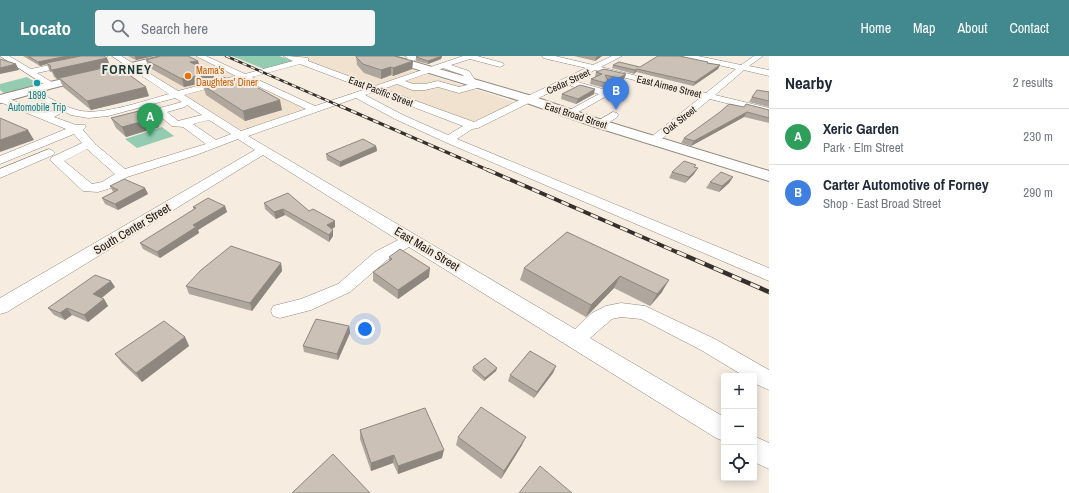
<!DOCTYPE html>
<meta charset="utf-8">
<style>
body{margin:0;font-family:"Archivo Narrow",sans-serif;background:#f6f6f7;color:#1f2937}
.controls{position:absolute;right:12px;bottom:12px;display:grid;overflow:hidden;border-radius:4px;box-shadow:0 2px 10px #0003}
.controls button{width:36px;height:36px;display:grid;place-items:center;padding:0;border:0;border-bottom:1px solid #e0e1e3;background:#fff;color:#1f2937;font:20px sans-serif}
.you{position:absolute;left:365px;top:273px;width:14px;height:14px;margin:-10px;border:3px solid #fff;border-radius:50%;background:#1a73e8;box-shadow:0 0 0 6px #1a73e833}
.badge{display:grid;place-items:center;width:26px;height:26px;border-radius:50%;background:#41898f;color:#fff;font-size:13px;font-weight:700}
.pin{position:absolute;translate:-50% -33px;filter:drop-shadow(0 1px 2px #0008)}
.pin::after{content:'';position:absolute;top:21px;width:14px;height:12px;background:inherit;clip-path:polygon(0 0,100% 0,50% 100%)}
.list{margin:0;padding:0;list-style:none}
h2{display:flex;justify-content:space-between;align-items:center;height:52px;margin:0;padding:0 16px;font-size:17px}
h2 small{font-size:13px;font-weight:400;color:#747a83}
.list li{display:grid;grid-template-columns:26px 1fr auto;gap:12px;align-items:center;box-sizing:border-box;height:56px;padding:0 16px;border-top:1px solid #e0e1e3}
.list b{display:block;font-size:15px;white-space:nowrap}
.list p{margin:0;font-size:13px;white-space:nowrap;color:#747a83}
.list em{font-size:13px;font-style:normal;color:#747a83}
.icon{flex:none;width:22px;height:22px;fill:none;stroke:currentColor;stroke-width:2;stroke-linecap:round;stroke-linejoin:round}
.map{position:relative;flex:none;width:769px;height:437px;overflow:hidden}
header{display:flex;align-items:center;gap:24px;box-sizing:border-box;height:56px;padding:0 20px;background:#41898f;color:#fff}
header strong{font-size:19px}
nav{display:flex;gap:22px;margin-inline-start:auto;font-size:14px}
.search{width:280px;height:36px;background:#f6f6f7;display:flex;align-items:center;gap:10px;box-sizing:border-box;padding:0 14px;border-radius:4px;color:#747a83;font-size:15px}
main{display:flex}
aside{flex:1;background:#fff}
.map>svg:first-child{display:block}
.built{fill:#f1e1cf}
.green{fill:#94ccb1}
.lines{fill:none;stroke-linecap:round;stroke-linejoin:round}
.minor-casing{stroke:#91887d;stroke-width:1}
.major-casing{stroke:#91887d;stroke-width:2}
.minor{fill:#fff;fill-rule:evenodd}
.major{fill:#fff;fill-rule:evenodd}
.rail-far3-casing{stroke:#35302b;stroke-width:2.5}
.rail-far2-casing{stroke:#35302b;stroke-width:3}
.rail-far1-casing{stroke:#35302b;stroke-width:4}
.rail-casing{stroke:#35302b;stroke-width:4.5}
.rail-far3{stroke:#f6ece0;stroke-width:1.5;stroke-dasharray:4.5;stroke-linecap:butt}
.rail-far2{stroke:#f6ece0;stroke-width:2;stroke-dasharray:6;stroke-linecap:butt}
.rail-far1{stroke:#f6ece0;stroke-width:2.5;stroke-dasharray:8;stroke-linecap:butt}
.rail{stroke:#f6ece0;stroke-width:3;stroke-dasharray:10;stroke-linecap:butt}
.wall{fill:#afa69d}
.shaded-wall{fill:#8e877f}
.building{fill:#cbc1b6;stroke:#8e877f}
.food-dot{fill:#e8710a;stroke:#f6ece0;stroke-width:1.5}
.culture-dot{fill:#0f9aa8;stroke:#f6ece0;stroke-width:1.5}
.labels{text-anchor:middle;stroke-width:4;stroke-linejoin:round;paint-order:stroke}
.far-food-label{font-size:10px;fill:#c56008;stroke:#f6ece0;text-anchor:start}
.far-street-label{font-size:10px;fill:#1a1612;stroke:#f6ece0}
.far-culture-label{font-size:10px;fill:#0d838f;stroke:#f6ece0}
.street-label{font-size:12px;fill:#1a1612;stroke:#f6ece0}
.far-district-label{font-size:13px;font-weight:bold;letter-spacing:1px;fill:#183a3d;stroke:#f6ece0}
</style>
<header>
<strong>Locato</strong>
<div class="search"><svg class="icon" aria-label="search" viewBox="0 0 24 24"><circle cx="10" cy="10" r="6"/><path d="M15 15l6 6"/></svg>Search here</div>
<nav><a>Home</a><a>Map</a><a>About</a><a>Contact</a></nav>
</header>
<main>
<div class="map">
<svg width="769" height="437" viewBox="0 0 769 437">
<rect width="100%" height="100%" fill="#f6ece0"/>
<path class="built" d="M121 0H199L305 52 243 75Z
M290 0H370L514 46 472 66Z"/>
<path class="green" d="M232 0H279L293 5 264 13Z
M27 21 38 28 5 38 0 34V28Z
M162 71 174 80 137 92 125 83Z"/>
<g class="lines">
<g class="minor-casing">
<path id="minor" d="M0 0H9L31 13 93 0H108L104 2 37 17 53 27 54 29 50 32Z
M112 0H121L178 35 236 20 196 0H206L245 18 293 5 283 0C292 0 300 1 308 2V5L375 30 463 0H477L503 7 504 9 500 11 470 3 451 9 469 15 475 24 472 28 481 27 482 29 481 31 459 37 438 31 425 34H412L397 28 383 33 474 66 586 12 543 2 542 0H555L593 9 612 0H622L601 11 706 37 736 13 687 2 683 0H698L741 9 754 0H763L749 10 769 14V20L744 14 715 39 769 52V58L710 43 658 86H650L648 84 650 82 701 41 595 14 571 26 574 25 606 34 610 38 573 59 569 60 564 57 599 38 571 30 570 28 571 26 478 72 472 73 457 83 769 212V225L445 86 395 63 356 42 248 80 575 273 592 257 606 250 621 247 645 250 715 283 769 314V334L754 327V320H744L701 294 641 263 621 261 612 263 590 282 724 361V385L716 382 409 191 387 204 350 236 311 254 280 262 273 260 271 255 273 250 301 243 338 228 375 196 398 184 263 99 7 256 0 258V242L255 94 238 83 196 99 127 121 111 132 98 136 83 135 50 104 52 101 82 87 74 78 0 108V100L66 73 0 46V41L2 40 44 57 56 54 60 55 61 57 54 61 76 69H85L86 71 83 74 95 88 125 113 206 88 183 71 172 70 156 57V53L182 46 175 42 108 60 88 62 71 59 24 35 29 32 32 33C47 40 62 50 77 54 100 61 146 44 169 38ZM300 8 366 33 315 50 252 21ZM443 12 463 19 466 24 465 26 466 28H471L459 31 438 25 425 28H413L405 25ZM243 23 306 53 241 75 184 39ZM374 36 463 70 448 79 403 59 365 39ZM187 49 202 59 178 65 167 56 185 51ZM209 64 231 78 216 84 193 68ZM87 93 115 118 102 126 92 128 64 105Z
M405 0H416L418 2 407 9H401V5L408 2Z
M613 56 617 57 618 59 617 61 604 70H596L595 68 596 66Z
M49 93 53 95 55 97 53 99 0 122V113Z
M754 380 769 387V413L754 406Z"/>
</g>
<g class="major-casing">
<path id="major" d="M161 0H179L177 2 53 32 0 47V39L50 26Z
M378 0H394L532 40 602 64 769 115V125L592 70 524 46 380 2Z"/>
</g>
<use href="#minor" class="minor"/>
<use href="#major" class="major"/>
<g class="rail-far3-casing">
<path id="rail-far3" d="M226 0 342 51"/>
</g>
<g class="rail-far2-casing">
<path id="rail-far2" d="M340 50 490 115"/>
</g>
<g class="rail-far1-casing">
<path id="rail-far1" d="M488 114 679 197"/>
</g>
<g class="rail-casing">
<path id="rail" d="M677 196 769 236"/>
</g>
<use href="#rail-far3" class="rail-far3"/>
<use href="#rail-far2" class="rail-far2"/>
<use href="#rail-far1" class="rail-far1"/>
<use href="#rail" class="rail"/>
</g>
<path class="wall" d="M23 0H104L107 2 110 10 57 23 54 21 52 16H50L47 8 40 10Z
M128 0H154L136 4Z
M356 0 413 5 412 13 393 20 391 19 381 23 364 17 357 9Z
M417 0H442L441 3 428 8 416 5V1Z
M574 0H602L595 5Z
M146 4 198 5 199 11 214 23 282 54 245 65 206 39 202 27 184 31 148 11Z
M708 6V7L720 9 718 13 693 30 636 16 634 18 612 12 613 9 640 11Z
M596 16 626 18 624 23 618 27 609 24V26L608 30 605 32 590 28 591 23 595 21Z
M59 22 149 40 91 54 63 31Z
M769 36V51L749 46 752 41Z
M562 38H594L576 48 561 43Z
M744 51 769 54V67L744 61 691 90 681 87 684 82Z
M111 62 159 71 126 81 116 72Z
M376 90 377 95 340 111 327 104 326 98Z
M695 111 694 118 685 127 669 122 672 116Z
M733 121 729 127 719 136 706 132 710 126Z
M110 130 145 132 148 138 118 154 105 148 102 142 113 136Z
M264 147 309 155 335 165V171L332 173 333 174V180L329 186 285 159 276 163 265 153Z
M225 150 227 156 198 174 199 177 160 202 143 193 140 187 194 154 193 151Z
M567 176 662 236 650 250 614 232 586 261 520 224 524 212Z
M389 201 429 221 398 243 373 225V216L389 206Z
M281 207 282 215 252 255 189 238 186 230Z
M115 231 101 242 104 243 108 250 88 266 72 259 65 264 54 259 48 252Z
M349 270 350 277 338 304 304 296 303 290Z
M185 281 189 290 142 326 122 307 115 298Z
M556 310 553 317 534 342 508 325 510 319Z
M473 311 497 312 496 315 484 325 472 315Z
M360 374 442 402 398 418 393 407 371 415 360 383Z
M458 381 522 389 501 423 456 389Z"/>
<path class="shaded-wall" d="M67 0H88L46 7 47 8 40 10 38 6Z
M135 0H154L136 4Z
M442 0 441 3 428 8V5Z
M598 0H602L595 5 596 1Z
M107 2 110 10 57 23 52 14Z
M198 5 200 12 190 6Z
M413 5 412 13 393 20V12Z
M16 8 19 14 0 18V12Z
M720 9 718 13 693 30 695 26Z
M391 11V19L381 23V14Z
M637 13 636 16 634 18 635 14Z
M213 17 215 24 184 31 182 23Z
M626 18 624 23 618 27 619 22Z
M609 26 608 30 605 32 606 27Z
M146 31 149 40 91 54 87 45Z
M595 33 594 38 576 48 578 43Z
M280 44 282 54 245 65 243 55Z
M747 56 744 61 691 90 694 85Z
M155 62 159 71 126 81 122 71Z
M28 74 34 84 0 96V84Z
M376 90 377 95 340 111V106Z
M698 112 694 118 685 127 689 121Z
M733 121 729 127 719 136 722 130Z
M145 132 148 138 118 154 115 148Z
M225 150 227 156 198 174 199 177 160 202 157 196 193 169Z
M283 153 285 159 276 163 274 156Z
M335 165V171L328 175 327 169Z
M333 174V180L329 186V179Z
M281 207 282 215 252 255 250 247Z
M430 212 429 221 398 243V234Z
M620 220 614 232 586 261 591 249Z
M669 224 662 236 650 250 657 238Z
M111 225 115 231 98 245 93 238Z
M104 243 108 250 88 266 84 259Z
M67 252 72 259 65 264 60 257Z
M349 270 350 277 338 304 337 298Z
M185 281 189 290 142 326 136 317Z
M556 310 553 317 534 342 537 336Z
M497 312 496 315 484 325 485 322Z
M526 381 522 389 501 423 504 415Z
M444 394 442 402 398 418V410Z
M394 399 393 407 371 415V407Z"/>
<path class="building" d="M28 0H67L38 6Z
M81 0H104L107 2 52 14 50 13 51 10 46 7Z
M161 0H188L198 5 190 6 213 17 182 23 146 4Z
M356 0H394L413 5 393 12 391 11 381 14 363 8 356 1Z
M418 0H442L428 5 416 1Z
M658 0H679L708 6 707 7 720 9 695 26 637 13 635 14 613 9 619 6 640 11Z
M0 3 16 8 0 12Z
M116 9 146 31 87 45 59 22Z
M604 13 626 18 619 22 605 19 609 26 606 27 591 23 602 18 596 16Z
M223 21 231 24 240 22 280 44 243 55 204 30 202 26Z
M580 29 595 33 578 43 562 38Z
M757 34 769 36V45L752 41Z
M729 48 744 51 746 48 769 54V62L747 56 694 85 684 82 720 56Z
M143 54 155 62 122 71 111 62Z
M0 62 28 74 0 84Z
M363 83 376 90 340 106 326 98Z
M684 105 696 109 694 111 698 112 689 121 672 116Z
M721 116 733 121 722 130 710 126Z
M124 123 145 132 115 148 102 142 118 134 110 130Z
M288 137 309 155 313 153 335 165 327 169 333 174 329 179 283 153 274 156 264 147Z
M208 142 225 150 193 169 196 171 157 196 140 187 196 152 193 151Z
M567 176 669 224 657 238 620 220 591 249 524 212Z
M231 190 281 207 250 247 186 230 201 214Z
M400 193 430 212 398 234 373 216 392 203 389 201Z
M95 219 111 225 93 238 104 243 84 259 67 252 60 257 48 252Z
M316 263 349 270 337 298 303 290Z
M164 265 185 281 136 317 115 298Z
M530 295 556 310 537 336 510 319Z
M485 302 497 312 485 322 473 311Z
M481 351 526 381 504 415 458 381Z
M425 352 444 394 398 410 394 399 371 407 360 374Z
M333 398 370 437H292Z
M540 410 572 437H519Z"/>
<circle class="food-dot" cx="188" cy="20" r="4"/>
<circle class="culture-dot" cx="37" cy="27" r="4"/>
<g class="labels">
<g class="far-food-label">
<text x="196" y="18">Mama's<tspan x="196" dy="12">Daughters' Diner</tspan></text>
</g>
<g class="far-street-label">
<text transform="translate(568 25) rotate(-25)" y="4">Cedar Street</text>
<text transform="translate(669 30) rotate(14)" y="4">East Aimee Street</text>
<text transform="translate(381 35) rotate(21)" y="4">East Pacific Street</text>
<text transform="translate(576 59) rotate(18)" y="4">East Broad Street</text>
<text transform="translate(679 64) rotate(-38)" y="4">Oak Street</text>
</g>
<g class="far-culture-label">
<text x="37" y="43">1899<tspan x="37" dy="12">Automobile Trip</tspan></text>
</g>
<g class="street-label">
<text transform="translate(132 173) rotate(-31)" y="4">South Center Street</text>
<text transform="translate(427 193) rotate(31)" y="4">East Main Street</text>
</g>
<g class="far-district-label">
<text x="127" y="18">FORNEY</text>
</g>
</g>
</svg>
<div class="controls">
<button>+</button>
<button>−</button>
<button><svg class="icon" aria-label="locate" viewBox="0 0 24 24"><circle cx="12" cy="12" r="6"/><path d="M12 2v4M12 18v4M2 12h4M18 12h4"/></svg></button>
</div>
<div class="you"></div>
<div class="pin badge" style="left:150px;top:80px;background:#2e9e5b">A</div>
<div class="pin badge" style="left:616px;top:54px;background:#3f7fe0">B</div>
</div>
<aside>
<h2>Nearby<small>2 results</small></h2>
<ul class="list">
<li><span class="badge" style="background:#2e9e5b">A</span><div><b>Xeric Garden</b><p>Park · Elm Street</p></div><em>230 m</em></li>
<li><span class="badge" style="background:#3f7fe0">B</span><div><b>Carter Automotive of Forney</b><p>Shop · East Broad Street</p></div><em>290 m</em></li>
</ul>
</aside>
</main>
